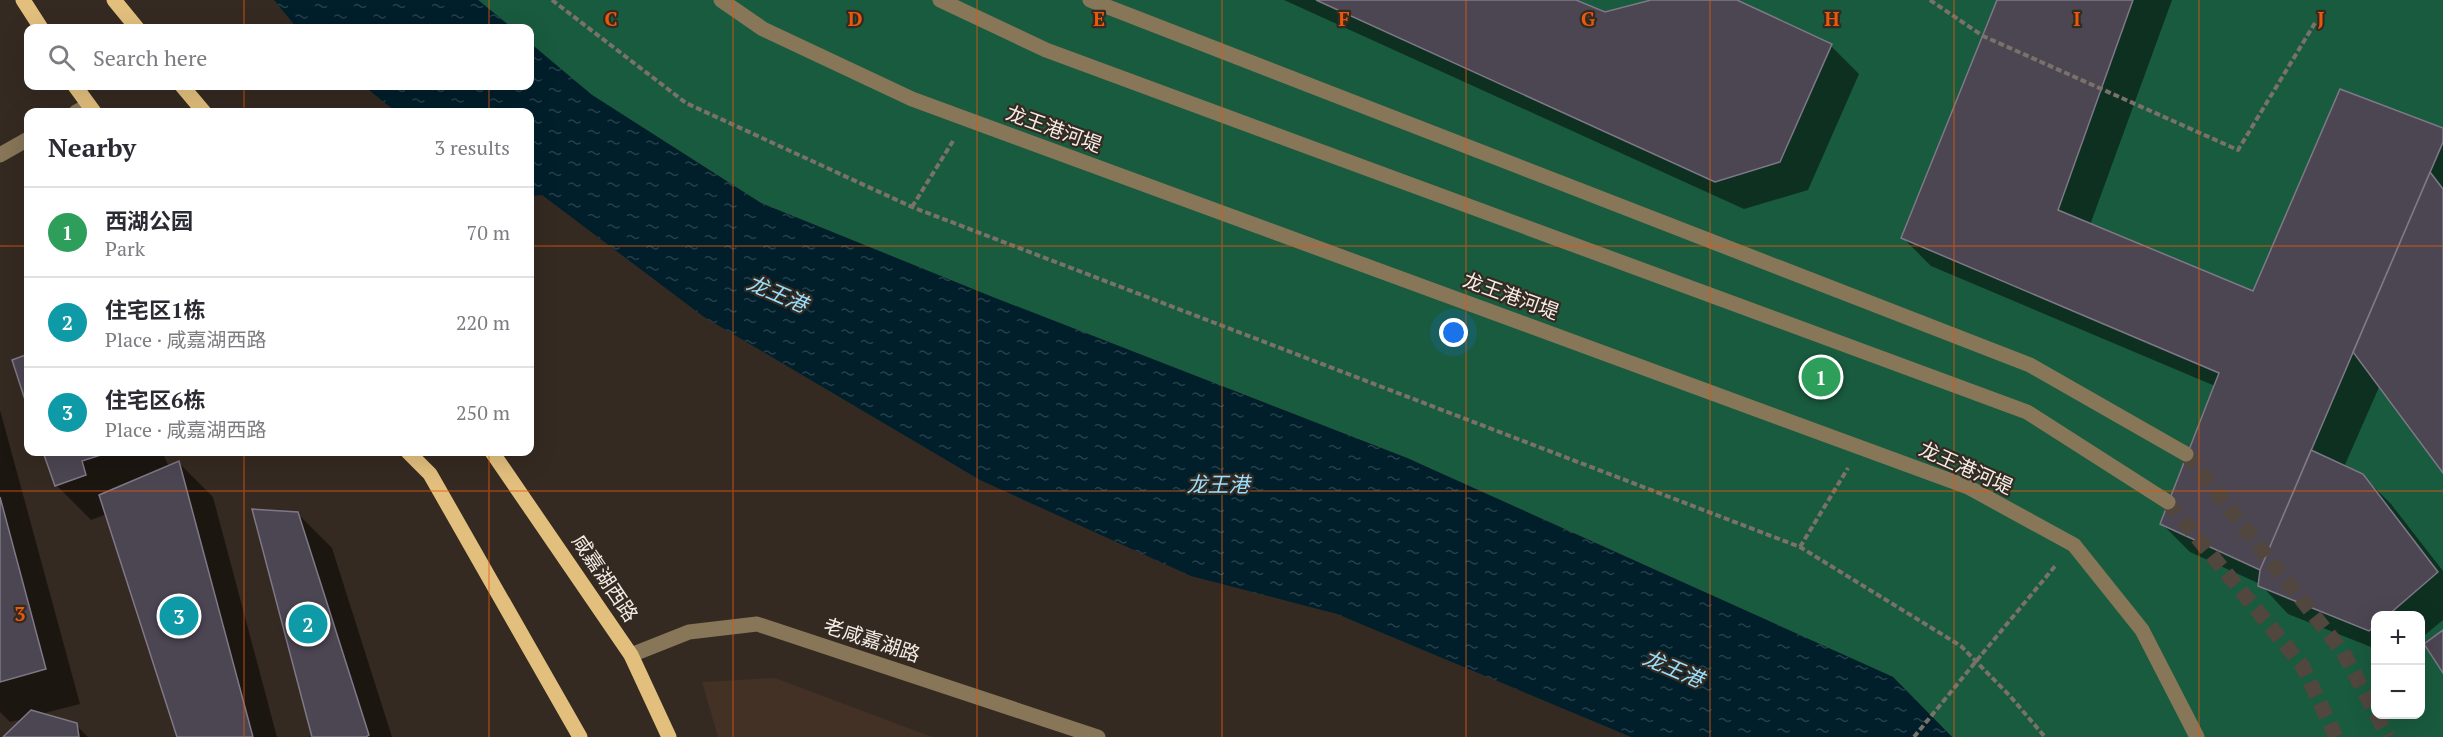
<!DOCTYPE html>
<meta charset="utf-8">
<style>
body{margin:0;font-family:"PT Serif","Noto Sans SC",serif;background:#f2f2f3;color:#2b2b33}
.controls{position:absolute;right:18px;bottom:18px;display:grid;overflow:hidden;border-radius:12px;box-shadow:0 6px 24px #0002}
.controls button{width:54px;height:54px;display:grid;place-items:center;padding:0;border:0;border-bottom:2px solid #e1e1e2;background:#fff;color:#2b2b33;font:30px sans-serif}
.you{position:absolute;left:1454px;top:333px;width:21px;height:21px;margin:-15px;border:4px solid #fff;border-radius:50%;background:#1a73e8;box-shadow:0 0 0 9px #1a73e833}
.badge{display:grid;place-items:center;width:39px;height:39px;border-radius:50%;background:#1a73e8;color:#fff;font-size:20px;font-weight:700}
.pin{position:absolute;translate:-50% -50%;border:3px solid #fff;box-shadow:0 2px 6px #0006}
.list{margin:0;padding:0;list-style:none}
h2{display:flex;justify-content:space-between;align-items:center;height:78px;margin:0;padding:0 24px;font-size:26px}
h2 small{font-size:20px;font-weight:400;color:#7c7c81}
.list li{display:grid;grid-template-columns:39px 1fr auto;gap:18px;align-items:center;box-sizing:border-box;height:90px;padding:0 24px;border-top:2px solid #e1e1e2}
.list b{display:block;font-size:22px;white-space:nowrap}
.list p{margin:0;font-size:20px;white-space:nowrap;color:#7c7c81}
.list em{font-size:20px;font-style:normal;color:#7c7c81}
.icon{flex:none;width:33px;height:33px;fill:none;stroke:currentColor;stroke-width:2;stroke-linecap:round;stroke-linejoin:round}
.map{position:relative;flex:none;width:2443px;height:737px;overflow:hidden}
.search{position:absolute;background:#fff;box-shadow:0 6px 24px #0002;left:24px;top:24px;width:510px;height:66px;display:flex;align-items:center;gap:15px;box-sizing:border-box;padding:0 21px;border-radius:12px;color:#7c7c81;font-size:22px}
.panel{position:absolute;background:#fff;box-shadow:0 6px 24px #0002;left:24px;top:108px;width:510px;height:348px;border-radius:12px}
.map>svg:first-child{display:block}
.built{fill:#423124}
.park{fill:#195b3f;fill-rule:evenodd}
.water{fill:url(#water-ripples)}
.shadow{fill:#0007}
.building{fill:#4c4653;stroke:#7f7886;stroke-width:1.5}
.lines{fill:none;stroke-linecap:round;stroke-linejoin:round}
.minor-tunnel{stroke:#52473f;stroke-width:15;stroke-dasharray:15 8;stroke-linecap:butt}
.path{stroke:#7a7169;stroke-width:4;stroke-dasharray:6 3;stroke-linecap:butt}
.minor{stroke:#877657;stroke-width:15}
.major{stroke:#e2bf7d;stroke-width:15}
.path-bridge{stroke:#7a7169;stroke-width:4;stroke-dasharray:6 3;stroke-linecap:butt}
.grid{fill:none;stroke:#e8590c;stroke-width:1.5;stroke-opacity:0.55}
.labels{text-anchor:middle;stroke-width:4.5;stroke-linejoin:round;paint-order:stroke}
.street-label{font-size:20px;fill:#f3ece6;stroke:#352a21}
.water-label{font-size:21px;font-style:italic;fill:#97e0ff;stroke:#352a21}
.grid-label{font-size:20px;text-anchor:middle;font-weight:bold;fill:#e8590c;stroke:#352a21;stroke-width:4.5;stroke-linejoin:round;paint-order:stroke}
</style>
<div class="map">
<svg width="2443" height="737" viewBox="0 0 2443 737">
<defs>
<pattern id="water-ripples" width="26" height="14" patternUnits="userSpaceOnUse" patternTransform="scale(1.5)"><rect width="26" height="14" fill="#001f2b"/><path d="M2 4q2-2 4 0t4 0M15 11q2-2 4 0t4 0" fill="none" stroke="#26404a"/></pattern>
</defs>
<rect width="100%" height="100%" fill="#352a21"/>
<path class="built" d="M775 678 932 737H718L702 682Z"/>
<path class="park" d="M478 0H2443V737H1952L1893 677 1407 458 990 296 761 203 592 95 530 43V28H512ZM2376 616H2420V714H2376Z"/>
<path class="water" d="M274 0H478L512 28H297Z
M530 43 592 95 761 203 990 296 1407 458 1893 677 1952 737H1631L1337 614 1191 576 980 480 704 317 542 195 530 196V112H396L364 86H530Z"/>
<path class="shadow" d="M1284 0H1572L1604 14 1656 0H1733L1831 46 1859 74 1808 190 1744 209Z
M1999 0H2172L2090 225 2254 293 2443 130V470L2380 385 2344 467 2362 475 2391 504 2443 571V620L2420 639V616H2376V649L2288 614 2260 584 2190 552 2162 524 2215 386 1931 266 1903 238Z
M28 356V404L14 361Z
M0 410 80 704 41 714 76 725 88 737H5L24 719 10 722 0 712Z
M45 452H162L169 467 179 463 213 497 277 737H178L107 514 91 520 56 485Z
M298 514 332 548 392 737H313Z"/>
<path class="building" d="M1316 0H1576L1605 12 1651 0H1737L1832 44 1780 162 1715 182Z
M1997 0H2133L2058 210 2253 291 2340 89 2443 128V142L2260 570 2160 524 2219 373 1901 238Z
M2430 172 2443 189V473L2353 352Z
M28 354V409L12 360Z
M2311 450 2363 474 2438 572 2387 616H2376V625L2369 631 2258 586 2260 570Z
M43 452H107V453L82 461 86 475 55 486Z
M179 461 253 737H177L99 495Z
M0 497 46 669 0 682Z
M252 509 298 512 369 735 366 737H312Z
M2443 630V673L2424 644Z
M31 710 77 723 79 737H3Z"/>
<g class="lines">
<path class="minor-tunnel" d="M2186 454 2343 652 2376 714
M2168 502 2302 665 2336 737
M2376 714 2388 737"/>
<path class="path" d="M552 0 686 103 912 207 1800 547 1961 646 2010 696 2045 737
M1930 0 1983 36 2238 150 2315 23
M912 207 953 141
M1800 547 1848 468
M1982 654 2056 565"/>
<path class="minor" d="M721 0 763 29 912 99 1968 487 2074 545 2142 630 2197 737
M940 0 1046 50 2027 412 2168 502
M1090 0 2030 365 2186 454
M76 112 87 106
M0 155 28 139
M631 655 689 632 757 624 1098 737"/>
<path class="major" d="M23 0 41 28
M114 0 137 28
M75 86 94 112
M182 86 204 112
M408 452 430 474 580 737
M492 452 631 655 669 737"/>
<path class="path-bridge" d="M1914 737 1982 654"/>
</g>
<path class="grid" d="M244 0V28M489 0V28M733 0V737M977 0V737M1222 0V737M1466 0V737M1710 0V737M1954 0V737M2199 0V737M244 86V112M489 86V112M0 246H28M530 246H2443M244 452V737M489 452V737M0 491H2443"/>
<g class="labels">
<g class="street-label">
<text transform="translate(1054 129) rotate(20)" y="7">龙王港河堤</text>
<text transform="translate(1511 296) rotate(20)" y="7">龙王港河堤</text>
<text transform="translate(1966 468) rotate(24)" y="7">龙王港河堤</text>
<text transform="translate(605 578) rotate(56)" y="7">咸嘉湖西路</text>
<text transform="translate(872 640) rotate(18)" y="7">老咸嘉湖路</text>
</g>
<g class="water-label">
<text transform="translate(777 294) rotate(23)" y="7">龙王港</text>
<text x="1218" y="492">龙王港</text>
<text transform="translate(1673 669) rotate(23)" y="7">龙王港</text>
</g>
</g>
<g class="grid-label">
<text x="611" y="26">C</text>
<text x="855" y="26">D</text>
<text x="1099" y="26">E</text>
<text x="1344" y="26">F</text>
<text x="1588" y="26">G</text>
<text x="1832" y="26">H</text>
<text x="2077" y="26">I</text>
<text x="2321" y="26">J</text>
<text x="20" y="621">3</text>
</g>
</svg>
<div class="controls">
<button>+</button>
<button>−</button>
</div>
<div class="you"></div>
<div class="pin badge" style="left:1821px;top:377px;background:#2e9e5b">1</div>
<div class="pin badge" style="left:308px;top:624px;background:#0f9aa8">2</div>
<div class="pin badge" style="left:179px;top:616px;background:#0f9aa8">3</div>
<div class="search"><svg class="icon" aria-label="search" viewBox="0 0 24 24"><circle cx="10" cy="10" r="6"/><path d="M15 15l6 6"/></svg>Search here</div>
<section class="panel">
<h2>Nearby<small>3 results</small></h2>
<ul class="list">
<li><span class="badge" style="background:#2e9e5b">1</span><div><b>西湖公园</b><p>Park</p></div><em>70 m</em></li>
<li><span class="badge" style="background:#0f9aa8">2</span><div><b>住宅区1栋</b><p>Place · 咸嘉湖西路</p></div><em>220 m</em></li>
<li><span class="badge" style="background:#0f9aa8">3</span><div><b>住宅区6栋</b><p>Place · 咸嘉湖西路</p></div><em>250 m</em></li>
</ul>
</section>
</div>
